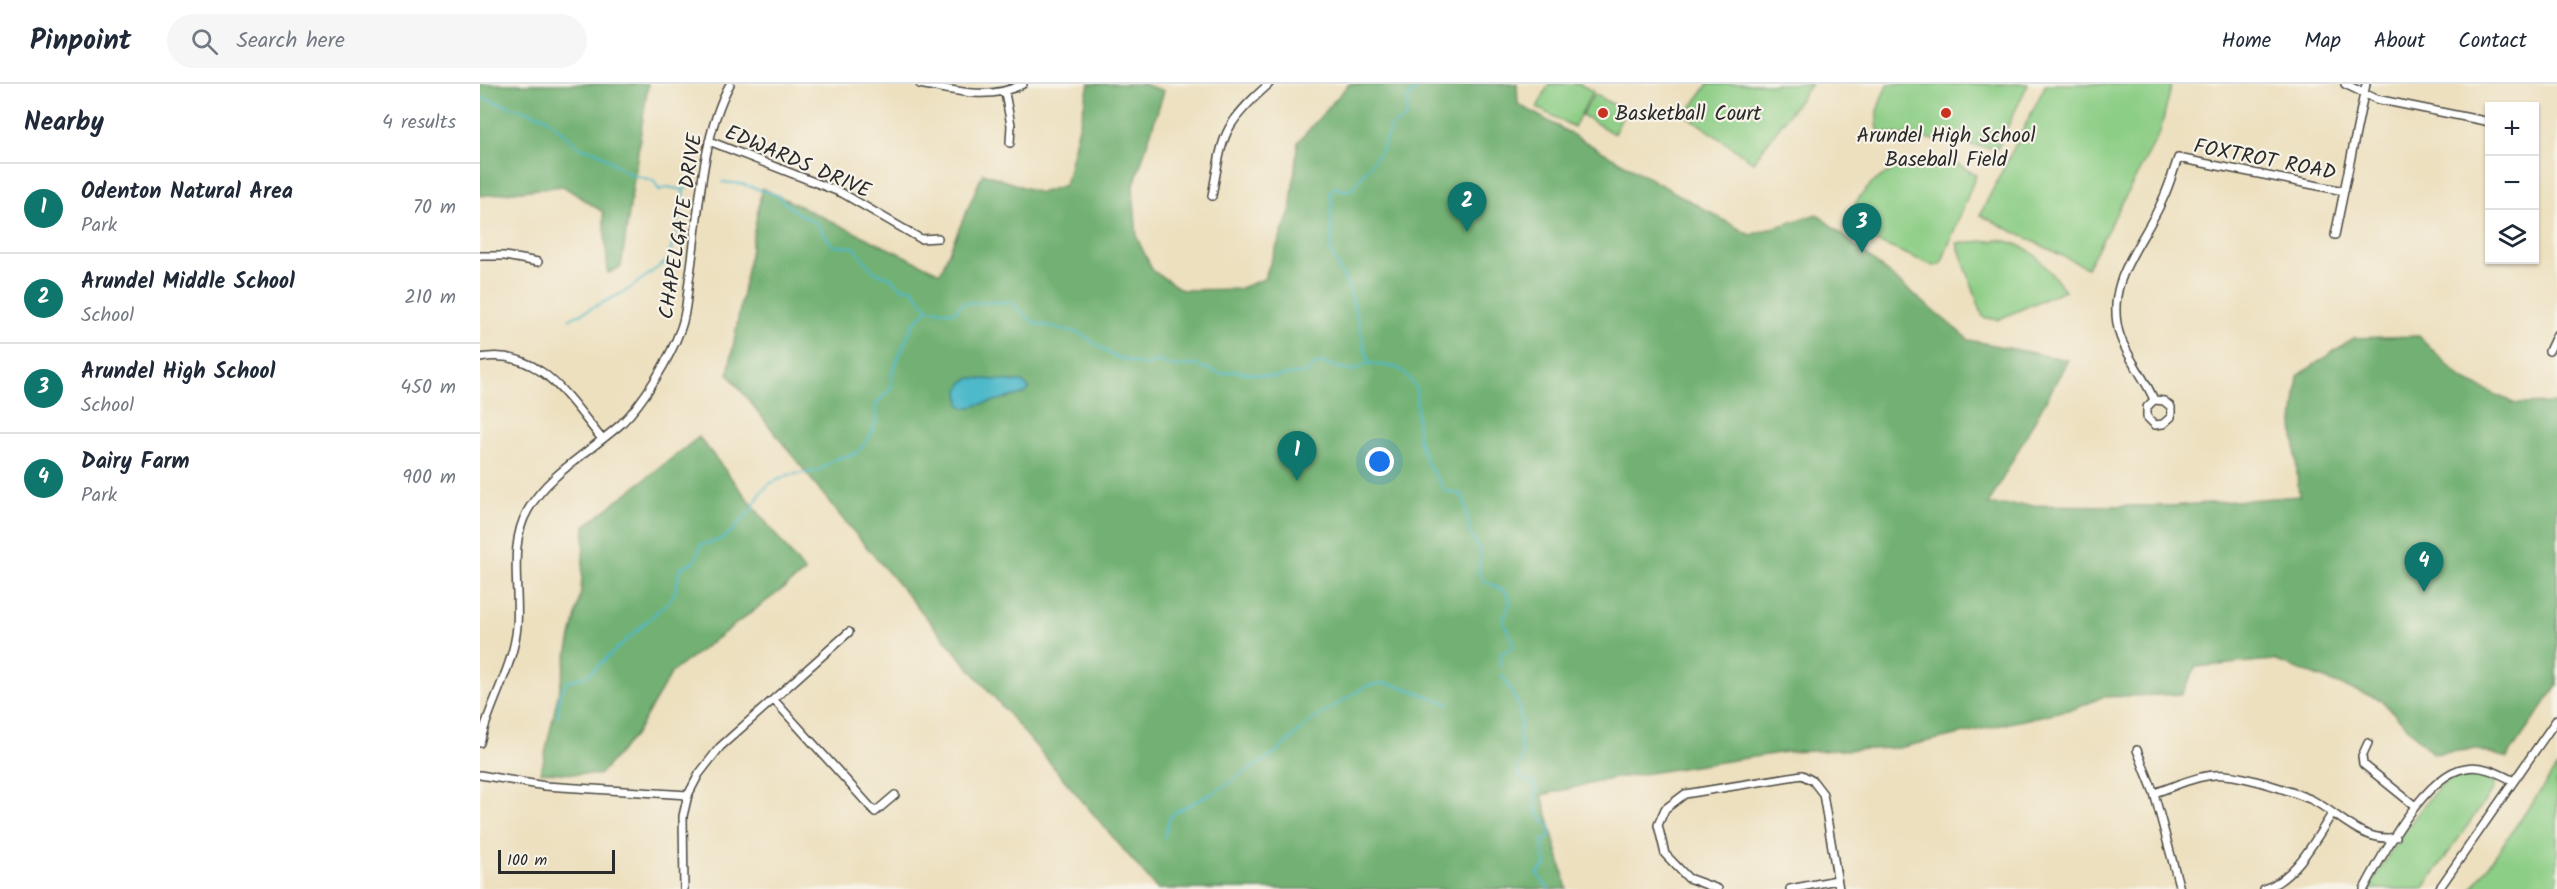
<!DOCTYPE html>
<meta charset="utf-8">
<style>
body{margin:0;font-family:Kalam,sans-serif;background:#f6f6f7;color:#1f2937}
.controls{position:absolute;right:18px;top:18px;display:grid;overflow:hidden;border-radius:0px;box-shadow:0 2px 4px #0004}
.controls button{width:54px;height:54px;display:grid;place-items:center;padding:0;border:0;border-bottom:2px solid #e0e1e3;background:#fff;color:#1f2937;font:30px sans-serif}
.scale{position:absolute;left:18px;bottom:15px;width:117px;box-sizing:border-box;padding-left:6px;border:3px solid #2b2b2b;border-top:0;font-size:16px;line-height:21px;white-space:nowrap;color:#2b2b2b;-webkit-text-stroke:4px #f7f3e8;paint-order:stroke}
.you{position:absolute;left:900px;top:378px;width:21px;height:21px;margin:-15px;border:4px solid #fff;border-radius:50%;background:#1a73e8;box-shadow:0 0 0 9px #1a73e833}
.badge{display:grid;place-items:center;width:39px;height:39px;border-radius:50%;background:#0f766e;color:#fff;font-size:20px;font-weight:700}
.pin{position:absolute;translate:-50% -50px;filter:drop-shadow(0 2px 3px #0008)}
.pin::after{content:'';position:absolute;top:32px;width:21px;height:18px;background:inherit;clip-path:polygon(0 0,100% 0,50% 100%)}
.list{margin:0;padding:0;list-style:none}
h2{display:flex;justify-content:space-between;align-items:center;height:78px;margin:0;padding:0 24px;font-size:26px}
h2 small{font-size:20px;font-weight:400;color:#747a83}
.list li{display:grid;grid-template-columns:39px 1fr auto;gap:18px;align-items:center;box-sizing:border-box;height:90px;padding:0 24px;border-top:2px solid #e0e1e3}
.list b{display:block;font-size:22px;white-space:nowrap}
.list p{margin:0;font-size:20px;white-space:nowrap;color:#747a83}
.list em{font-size:20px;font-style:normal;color:#747a83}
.icon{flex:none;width:33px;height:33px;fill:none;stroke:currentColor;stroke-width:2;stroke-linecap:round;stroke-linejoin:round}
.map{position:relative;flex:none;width:2077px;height:805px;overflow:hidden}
header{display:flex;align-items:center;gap:36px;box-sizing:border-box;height:84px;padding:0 30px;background:#fff;border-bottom:2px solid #e0e1e3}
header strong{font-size:28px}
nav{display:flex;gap:33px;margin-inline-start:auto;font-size:21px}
.search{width:420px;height:54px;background:#f6f6f7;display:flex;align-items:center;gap:15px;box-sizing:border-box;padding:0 21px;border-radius:33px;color:#747a83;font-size:22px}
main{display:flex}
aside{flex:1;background:#fff}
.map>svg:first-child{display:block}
.green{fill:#8dce86;stroke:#5c7c58;stroke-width:1.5}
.forest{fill:#72b173;stroke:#4e6e4f;stroke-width:1.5}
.water{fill:#4eb9ca;stroke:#3c727a;stroke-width:1.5}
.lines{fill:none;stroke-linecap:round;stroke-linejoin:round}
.stream{stroke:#4eb9ca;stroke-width:2}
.minor-casing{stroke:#484641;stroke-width:10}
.minor{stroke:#fff;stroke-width:7}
.poi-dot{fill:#c8321e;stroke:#f7f3e8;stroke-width:2}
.labels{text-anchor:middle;stroke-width:4.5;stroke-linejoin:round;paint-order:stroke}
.poi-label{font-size:21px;fill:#2b2b2b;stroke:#f7f3e8;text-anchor:start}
.street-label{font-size:21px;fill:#2b2b2b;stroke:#f7f3e8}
</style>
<header>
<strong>Pinpoint</strong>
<div class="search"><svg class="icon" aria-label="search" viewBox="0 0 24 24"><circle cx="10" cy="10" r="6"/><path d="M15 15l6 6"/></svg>Search here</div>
<nav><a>Home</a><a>Map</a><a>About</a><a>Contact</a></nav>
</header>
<main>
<aside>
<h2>Nearby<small>4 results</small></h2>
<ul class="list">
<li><span class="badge">1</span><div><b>Odenton Natural Area</b><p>Park</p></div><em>70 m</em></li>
<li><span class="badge">2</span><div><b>Arundel Middle School</b><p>School</p></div><em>210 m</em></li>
<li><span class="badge">3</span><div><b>Arundel High School</b><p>School</p></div><em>450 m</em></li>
<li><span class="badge">4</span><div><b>Dairy Farm</b><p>Park</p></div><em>900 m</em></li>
</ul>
</aside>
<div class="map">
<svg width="2077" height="805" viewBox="0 0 2077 805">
<rect width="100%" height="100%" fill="#f7f3e8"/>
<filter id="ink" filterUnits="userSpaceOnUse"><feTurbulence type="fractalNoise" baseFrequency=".0167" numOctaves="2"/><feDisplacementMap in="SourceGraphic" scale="12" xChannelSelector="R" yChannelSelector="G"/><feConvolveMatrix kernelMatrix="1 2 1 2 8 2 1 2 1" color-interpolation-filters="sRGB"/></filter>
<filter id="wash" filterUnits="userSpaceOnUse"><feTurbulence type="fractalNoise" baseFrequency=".008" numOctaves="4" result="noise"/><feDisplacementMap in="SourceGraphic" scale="24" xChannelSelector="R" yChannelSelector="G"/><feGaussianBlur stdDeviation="1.35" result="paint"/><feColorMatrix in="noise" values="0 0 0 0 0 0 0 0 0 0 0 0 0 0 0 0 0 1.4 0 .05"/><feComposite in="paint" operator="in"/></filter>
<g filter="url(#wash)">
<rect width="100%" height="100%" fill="#ede0bf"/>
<path class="green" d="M1069 0H1099L1113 7 1094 43 1057 24Z
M1228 0H1331L1273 78 1206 31Z
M1408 0H1548L1517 65 1399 48C1393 32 1401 14 1408 0Z
M1566 0H1692L1680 48 1607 184 1500 131Z
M1114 10 1145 27 1134 50 1102 31Z
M1447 77 1474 78 1496 91 1461 180 1454 182 1364 144C1376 105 1408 80 1447 77Z
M1521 156C1556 162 1563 181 1585 206L1517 236 1503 233 1477 159Z
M2077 683V805H1992Z
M1989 689 2014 697V704L1943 805H1889C1898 785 1946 713 1963 700 1970 694 1980 691 1989 689Z"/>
<path class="forest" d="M0 0H168L141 183 128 189 123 128 83 102 0 112Z
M609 0H663L684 7 653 104 657 154 673 187 702 206 758 205 784 195 810 128 818 58 869 0H1037L1038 20 1270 151 1337 130 1489 256 1588 276 1508 421 1690 422 1819 412 1813 339 1818 292 1873 254 1939 252 1982 295 2036 320 2077 319V602L2027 674 1995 665 1953 670 1901 616 1794 576 1716 583 1702 610 1622 613 1597 624 1418 664 1306 668 1130 695 1062 711 1087 805H677L362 434 248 290 282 104 460 189 503 89 560 109 585 101Z
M219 353 325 488 192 588 155 651 119 691 61 688 101 508 105 442Z"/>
<path class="water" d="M491 294 542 298 550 305 543 310 486 324 480 321 479 306 483 298Z"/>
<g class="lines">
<path class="stream" d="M0 13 65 33 100 64 116 67 147 89 174 97 179 106 187 103 204 106 211 101
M242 98 262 100 297 111 313 126 337 140 353 162 374 163 394 188 410 193 422 204H432L448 225 474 228 483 219 531 218 554 239 600 249 633 272 667 282 677 277 695 283 715 281 741 290 753 287 793 293 827 289 836 280 843 279 871 287 889 279 918 284 926 290 936 304 938 354 946 377 965 407 980 410 984 414 990 450 1000 467 999 487 1002 495 1027 509 1030 519 1023 538 1034 558 1031 564 1021 570 1020 583
M90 235 146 207 187 177 198 144 204 106
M889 279 870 207 851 168 852 118 850 109 855 103 865 107 872 105 902 65 910 43 926 34 928 13 942 0
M1022 591 1037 618 1041 636 1039 654 1043 670 1037 687 1041 695 1054 699 1057 706 1054 724 1071 744 1070 752 1062 758 1066 781 1057 790 1069 805
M78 633 79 611 87 598 108 591 187 519 195 509 200 484 215 477 221 461 242 455 252 447 271 426 282 407 291 399 309 391 338 387 355 375 377 369 391 351 396 338V320L412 303V289L433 240 448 225
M684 754 689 735 695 728 735 708 794 670 831 637 886 602 905 599 926 604 969 620"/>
</g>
</g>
<g filter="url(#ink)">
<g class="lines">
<g class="minor-casing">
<path id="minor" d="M440 0C475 7 510 17 543 0
M1865 0 1896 15 2010 38
M525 9 531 41 530 59
M229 57 362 109 441 155 458 154
M732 112C743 52 741 42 789 0
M1855 151 1886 0
M0 172H25L58 178
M2069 267 2077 250
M0 274C60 263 89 315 122 355
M1674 316 1684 317 1691 323V333L1683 340 1675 341 1667 333V323L1674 316C1665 294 1648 275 1640 252 1623 198 1662 162 1682 117 1689 103 1693 88 1698 74L1864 107
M294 616 395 728 415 711
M0 659C9 620 34 582 37 542 40 505 28 460 48 426 68 390 111 367 141 340 164 318 190 274 201 244 207 228 207 207 210 190 219 130 221 53 250 0
M1888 659 1882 672 1883 680 1935 722
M1657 666 1674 709 1700 805
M0 691 65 702 208 711
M1674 709C1696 702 1721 689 1745 691 1768 693 1808 706 1830 715 1858 728 1882 760 1916 753
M204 805 203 732 208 711 219 690 240 663 369 548
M1238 805 1208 794 1185 770 1178 741 1185 725 1205 710 1322 691 1333 697 1343 710 1359 805
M1310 805 1357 796
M1784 805C1816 794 1834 757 1852 730
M1884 805C1902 771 1946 689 1986 684 2003 681 2018 689 2034 697
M1959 805 2077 635"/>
</g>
<use href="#minor" class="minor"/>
</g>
</g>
<g class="poi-dot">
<circle cx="1123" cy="29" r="6"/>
<circle cx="1466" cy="29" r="6"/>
</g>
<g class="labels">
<g class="poi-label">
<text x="1135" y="36">Basketball Court</text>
<text x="1466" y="58" text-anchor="middle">Arundel High School<tspan x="1466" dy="24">Baseball Field</tspan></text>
</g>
<g class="street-label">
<text transform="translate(1785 75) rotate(11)" y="7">FOXTROT ROAD</text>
<text transform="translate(318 77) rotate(23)" y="7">EDWARDS DRIVE</text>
<text transform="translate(200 142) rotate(-81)" y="7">CHAPELGATE DRIVE</text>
</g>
</g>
</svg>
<div class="controls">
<button>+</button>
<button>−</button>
<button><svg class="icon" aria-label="layers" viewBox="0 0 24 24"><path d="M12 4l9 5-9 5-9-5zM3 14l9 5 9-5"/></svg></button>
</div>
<div class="scale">100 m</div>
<div class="you"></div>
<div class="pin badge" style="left:817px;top:397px">1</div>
<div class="pin badge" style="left:987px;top:148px">2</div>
<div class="pin badge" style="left:1382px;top:169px">3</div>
<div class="pin badge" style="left:1944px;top:508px">4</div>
</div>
</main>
